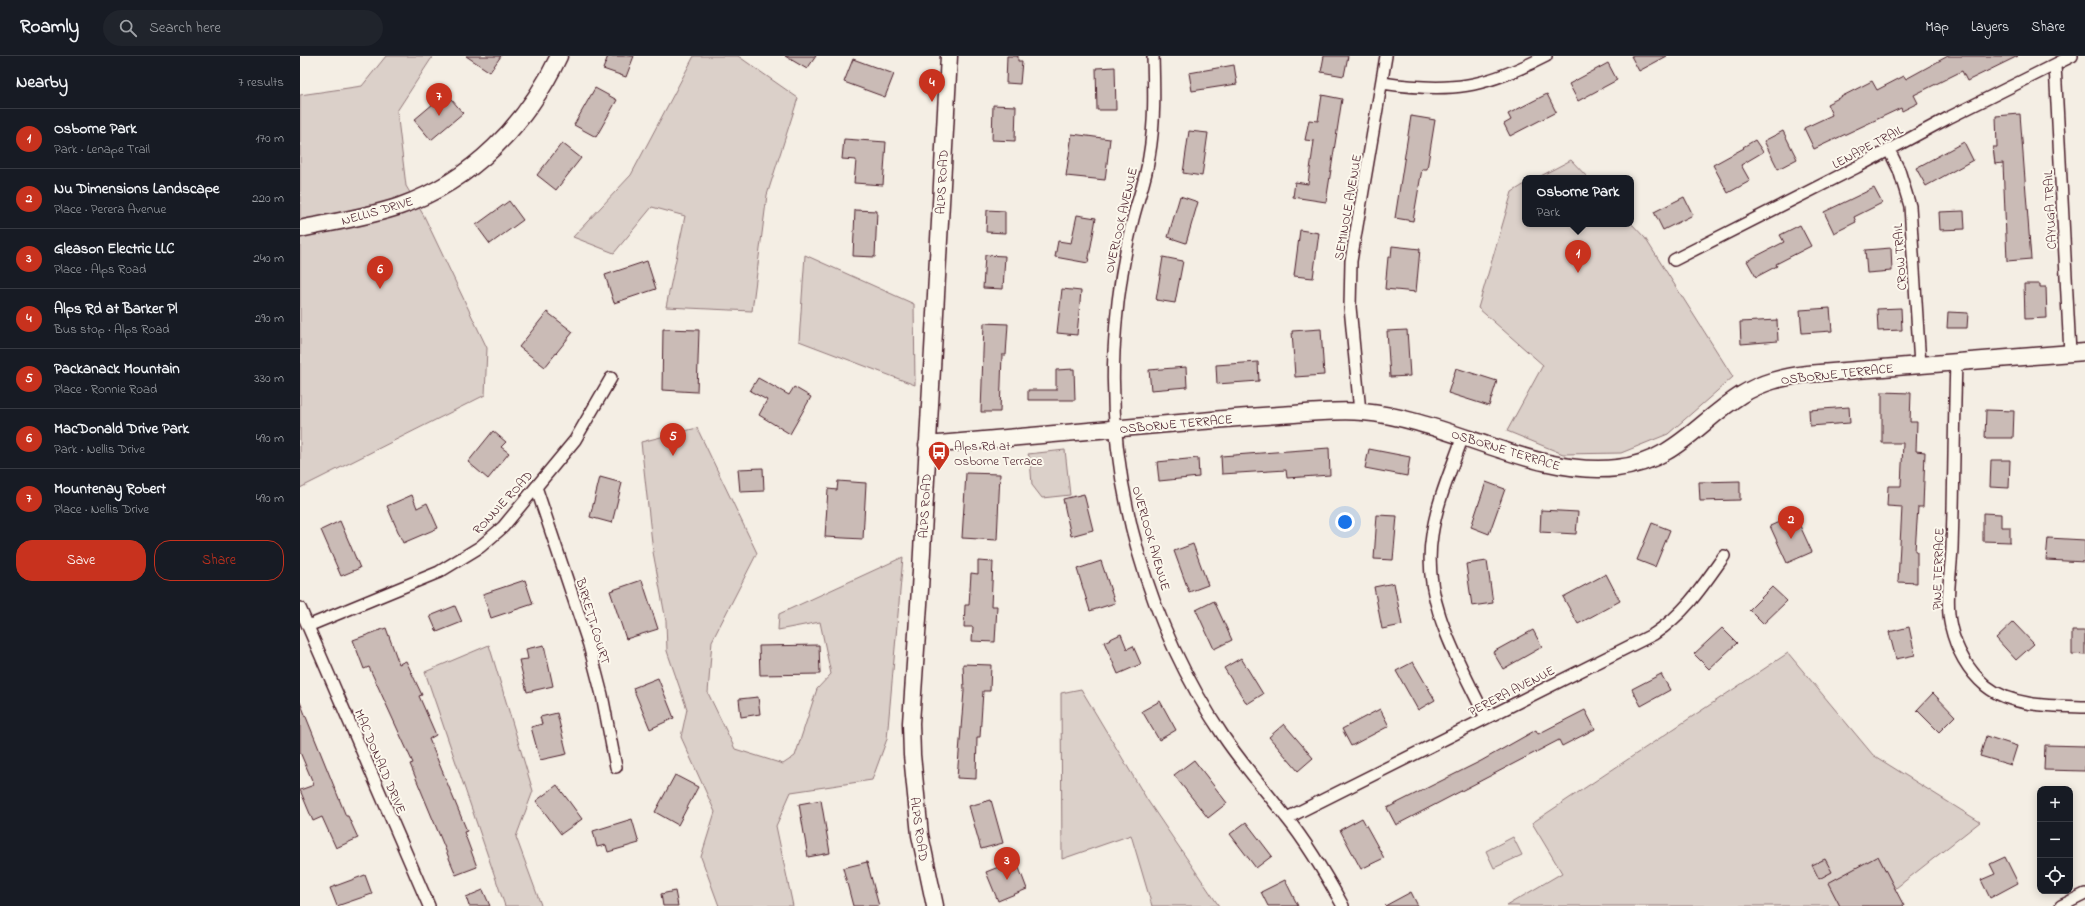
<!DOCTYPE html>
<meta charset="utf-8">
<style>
body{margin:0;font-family:"Indie Flower",sans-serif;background:#20242c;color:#f1f3f6}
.controls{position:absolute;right:12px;bottom:12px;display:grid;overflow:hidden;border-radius:8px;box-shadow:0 2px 10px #0003}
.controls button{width:36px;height:36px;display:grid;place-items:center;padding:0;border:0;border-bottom:1px solid #363941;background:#171b24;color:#f1f3f6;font:20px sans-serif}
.you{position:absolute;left:1045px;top:466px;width:14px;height:14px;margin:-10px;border:3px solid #fff;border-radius:50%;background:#1a73e8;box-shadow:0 0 0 6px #1a73e833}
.badge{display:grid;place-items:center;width:26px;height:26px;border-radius:50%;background:#c8321e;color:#fff;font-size:13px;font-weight:700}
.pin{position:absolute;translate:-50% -33px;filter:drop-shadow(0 1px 2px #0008)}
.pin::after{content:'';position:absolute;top:21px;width:14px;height:12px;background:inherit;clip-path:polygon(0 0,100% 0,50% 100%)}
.popup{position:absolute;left:1222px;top:119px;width:112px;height:52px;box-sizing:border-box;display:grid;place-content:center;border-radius:8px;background:#171b24;filter:drop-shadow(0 1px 3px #0005);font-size:13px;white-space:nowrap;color:#9ea1a6}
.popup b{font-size:15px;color:#f1f3f6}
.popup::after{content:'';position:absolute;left:50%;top:100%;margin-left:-8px;border:8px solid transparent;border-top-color:#171b24}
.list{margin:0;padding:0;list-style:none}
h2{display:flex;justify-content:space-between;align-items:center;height:52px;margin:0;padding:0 16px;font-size:17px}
h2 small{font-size:13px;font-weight:400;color:#9ea1a6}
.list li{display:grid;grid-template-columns:26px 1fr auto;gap:12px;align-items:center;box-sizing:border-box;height:60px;padding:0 16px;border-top:1px solid #363941}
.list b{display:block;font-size:15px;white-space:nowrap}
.list p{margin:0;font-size:13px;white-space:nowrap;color:#9ea1a6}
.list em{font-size:13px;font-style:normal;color:#9ea1a6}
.actions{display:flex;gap:8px;padding:12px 16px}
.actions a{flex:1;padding:9px 0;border:1px solid #c8321e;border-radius:16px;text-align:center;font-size:14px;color:#c8321e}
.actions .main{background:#c8321e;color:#fff}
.icon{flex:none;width:22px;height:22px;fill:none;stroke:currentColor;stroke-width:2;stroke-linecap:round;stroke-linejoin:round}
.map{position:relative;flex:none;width:1785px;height:850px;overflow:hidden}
header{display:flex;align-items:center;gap:24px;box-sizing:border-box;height:56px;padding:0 20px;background:#171b24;border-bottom:1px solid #363941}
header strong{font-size:19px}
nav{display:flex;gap:22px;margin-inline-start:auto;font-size:14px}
.search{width:280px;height:36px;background:#20242c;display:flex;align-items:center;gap:10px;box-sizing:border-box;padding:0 14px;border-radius:22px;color:#9ea1a6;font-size:15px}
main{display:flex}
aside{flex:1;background:#171b24}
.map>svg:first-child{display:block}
.green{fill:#dbd0c9;stroke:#92787a}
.building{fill:#cabbb6;stroke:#4a1f2b}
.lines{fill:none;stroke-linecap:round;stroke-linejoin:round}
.street-casing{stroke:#4a1f2b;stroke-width:14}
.secondary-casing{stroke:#4a1f2b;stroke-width:19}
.street{stroke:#fbf7ec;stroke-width:11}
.secondary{stroke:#fbf7ec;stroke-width:16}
.labels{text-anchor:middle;stroke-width:4;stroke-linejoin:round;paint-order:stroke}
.street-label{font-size:13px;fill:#4a1f2b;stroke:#fbf7ec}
.poi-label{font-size:13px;fill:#4a1f2b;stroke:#fbf7ec;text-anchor:start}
</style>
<header>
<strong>Roamly</strong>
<div class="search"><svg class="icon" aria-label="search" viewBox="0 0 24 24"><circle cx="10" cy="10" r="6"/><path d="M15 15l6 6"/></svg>Search here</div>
<nav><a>Map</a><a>Layers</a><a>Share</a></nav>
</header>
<main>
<aside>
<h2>Nearby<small>7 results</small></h2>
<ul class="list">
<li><span class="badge">1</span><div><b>Osborne Park</b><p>Park · Lenape Trail</p></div><em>170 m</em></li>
<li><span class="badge">2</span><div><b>Nu Dimensions Landscape</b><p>Place · Perera Avenue</p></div><em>220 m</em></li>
<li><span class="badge">3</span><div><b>Gleason Electric LLC</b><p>Place · Alps Road</p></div><em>240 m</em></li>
<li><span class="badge">4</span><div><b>Alps Rd at Barker Pl</b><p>Bus stop · Alps Road</p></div><em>290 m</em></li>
<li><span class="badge">5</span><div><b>Packanack Mountain</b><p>Place · Ronnie Road</p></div><em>330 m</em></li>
<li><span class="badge">6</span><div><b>MacDonald Drive Park</b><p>Park · Nellis Drive</p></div><em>490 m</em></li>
<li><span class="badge">7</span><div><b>Mountenay Robert</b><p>Place · Nellis Drive</p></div><em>490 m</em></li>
</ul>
<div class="actions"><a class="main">Save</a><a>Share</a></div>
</aside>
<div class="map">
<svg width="1785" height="850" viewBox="0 0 1785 850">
<rect width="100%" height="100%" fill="#f4eee4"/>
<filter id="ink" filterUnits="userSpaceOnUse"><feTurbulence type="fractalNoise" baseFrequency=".025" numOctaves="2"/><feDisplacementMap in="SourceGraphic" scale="8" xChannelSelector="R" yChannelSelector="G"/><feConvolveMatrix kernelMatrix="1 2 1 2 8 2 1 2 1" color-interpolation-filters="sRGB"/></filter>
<g filter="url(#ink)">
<path class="green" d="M86 0H133L97 55 106 130 124 160 187 292 185 339 0 432V39L62 30Z
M394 0H438L498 42 467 139 452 255 366 251 385 160 352 151 314 197 273 181 331 119Z
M1271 104 1288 122H1237Z
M1225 128V168L1331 167 1345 182 1433 321 1368 378 1321 397 1263 398 1207 375 1243 309 1178 252 1212 136Z
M505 199 614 248 615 329 499 285Z
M397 372 457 497 412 585 408 637 435 693 483 708 495 700 517 633 531 618 520 566 478 574 479 558 603 501 587 683 572 724 491 736 476 770 493 850H419L401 801 415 756 381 681 387 653 367 595 366 565 353 496 341 386Z
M765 394 770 439 742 442 732 429 730 403 728 398Z
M189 589 233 735 216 781 241 849 239 850H205L125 616Z
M1488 597 1573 699 1680 766 1582 843 1568 850H1206L1262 817 1232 767Z
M781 633 848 745 919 850H852L831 779 762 803 761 637Z
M1213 781 1222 799 1194 812 1186 795Z"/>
<path class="building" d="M166 0H201L190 16Z
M308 0H334L326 21 303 13Z
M485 0H516L507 13Z
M707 0H718V5H722L720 28 706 27Z
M1024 0H1048L1044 20 1021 16Z
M1331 0H1367L1339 15Z
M1648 0H1718L1667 25 1662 15 1614 39 1618 47 1602 55 1601 52 1514 93 1504 72 1532 59 1527 48 1572 25 1577 34 1604 20 1606 23Z
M553 3 594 18 585 41 544 26Z
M1308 7 1317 24 1278 45 1269 28Z
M934 9 937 28 892 35 889 17Z
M815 11 816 54H797L796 12Z
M295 32 317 44 296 81 274 69Z
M146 37 163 57 131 84 114 64Z
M1247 38 1256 56 1210 80 1204 68 1211 64 1208 58Z
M1022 39 1042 43 1026 146 993 141 995 126 1008 128 1014 85 1005 84 1009 64 1018 65Z
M693 49 716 50 715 85 692 84Z
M1720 58 1731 203 1707 205 1703 107 1695 108 1693 91H1697L1696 60Z
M1111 60 1135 64 1127 113H1122L1113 165 1095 162Z
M889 75 908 77 902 120 883 117Z
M1483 75 1497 103 1478 113 1464 85Z
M772 78 810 83 805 124 766 120Z
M544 83 586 86 583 129 554 127 556 104 542 103Z
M1455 84 1463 96 1441 109 1450 125 1428 137 1413 109 1444 92 1443 91Z
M1664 86 1673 104 1626 130 1616 112Z
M262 87 281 102 256 134 237 119Z
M1574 132 1582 147 1554 161 1556 166 1534 177 1524 156Z
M880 140 898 146 886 187 868 181Z
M1384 141 1393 159 1363 174 1354 156Z
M209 145 223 164 190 188 176 169Z
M555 154 577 155 575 201 553 200Z
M687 154 705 155V177L686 176Z
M1664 155 1665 173 1640 174 1639 156Z
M777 159 796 162 788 207 755 201 758 185 771 187Z
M1500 169 1511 190 1476 208 1477 210 1456 221 1447 205 1484 186 1480 179Z
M1000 174 1019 177 1013 222 994 220Z
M1092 190 1120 193 1116 236 1085 233 1088 201H1091Z
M1591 192 1592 215 1567 217 1565 194Z
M685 199 705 200 703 233 683 232Z
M863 201 883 205 875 247 856 244Z
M347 205 356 233 314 247 305 219Z
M1724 228H1740V231H1746L1747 262 1725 263Z
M762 233 781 235 777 279 757 277Z
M1530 252 1532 275 1502 277 1500 254Z
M1601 252 1602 274 1578 275 1577 253Z
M247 256 273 276 245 311 219 291Z
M1648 256 1668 257 1667 272H1647Z
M1477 264 1478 285 1441 288 1440 266Z
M684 267 708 268 706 299H702L700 356H681Z
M363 273 399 274 397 336 362 334Z
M1021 273 1024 319 995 321 992 275Z
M1107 274 1110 320 1090 321 1087 275Z
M958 306 959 325 917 328 916 309Z
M886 311 887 331 851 334 849 314Z
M1156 312 1197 325 1189 350 1148 337Z
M774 313 775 344H728V334H756V314Z
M458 322 489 339 494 331 511 341 490 378 459 359 467 344 450 335Z
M1582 336 1611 337 1610 366H1617L1616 395 1625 396 1623 451H1618L1615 495H1617V527L1598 526 1602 451 1587 450 1588 430H1601L1603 387H1582Z
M1549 351 1550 367 1510 370 1509 354Z
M1686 354 1714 355 1713 382H1685Z
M193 375 206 386 201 391 209 397 188 423 168 406Z
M1029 392 1030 419 987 422 986 414 922 418 921 400Z
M1069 393 1110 401 1107 420 1065 412Z
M898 402 899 421 859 425 857 406Z
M1691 404H1710L1709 432 1690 431Z
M463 412 464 435 440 436 438 413Z
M666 417 700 418 697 484 662 482Z
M300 421 322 427 312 467 290 461Z
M538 425 566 427 563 483 525 481 528 433 537 434Z
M1440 425V444L1400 445 1399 426Z
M1186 426 1205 433 1189 478 1171 471Z
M784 438 793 474 771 480 763 443Z
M112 439 117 452 127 447 138 472 103 487 87 450Z
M1241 454 1278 456 1276 478 1240 476Z
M1683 457 1701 458V471H1710V486L1683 485Z
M1077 459 1097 460 1093 504 1074 503Z
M1495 459 1512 496 1487 507 1470 470Z
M40 465 60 512 41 520 21 474Z
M1352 467 1370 474 1355 511 1337 504Z
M1748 482 1785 484V506L1746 504Z
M893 488 908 529 889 536 874 495Z
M678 505 693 506 691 550H697L695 586 672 585 673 571H664L665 549H669L671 517 678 518Z
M801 505 815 547 790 555 777 513Z
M1187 505 1193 547 1172 550 1166 508Z
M1306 518 1320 545 1278 568 1263 541Z
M225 524 233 548 191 562 183 538Z
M342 524 358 573 326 583 310 535Z
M1094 527 1102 569 1082 573 1074 531Z
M1472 531 1487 545 1463 568 1449 554Z
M914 545 932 584 914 593 896 554Z
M155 550 162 566 137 576 130 560Z
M1713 566 1734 588 1716 604 1696 582Z
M1609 571 1615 599 1596 603 1589 576Z
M86 572 99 608 106 605 122 639 119 640 136 679 129 683 167 775 164 776 177 811 156 819 110 708 113 707 69 611 64 613 53 584Z
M1422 572 1437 587 1409 613 1394 598Z
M1233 574 1242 591 1203 613 1193 596Z
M1772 575H1785V599L1772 598Z
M821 578 827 593 833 590 841 608 818 618 804 586Z
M244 589 253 630 227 636 219 604 228 603 226 593Z
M519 589 520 618 460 619 459 590Z
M941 602 963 638 947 648 924 612Z
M1113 606 1135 644 1118 654 1096 615Z
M663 608 691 609 690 635H683L680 681H677L676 723 657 722 664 635Z
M1361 618 1370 634 1341 650 1332 633Z
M358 622 374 662 350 673 333 632Z
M1633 637 1655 660 1639 676 1617 654Z
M458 641 460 658 441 661 439 643Z
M860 645 876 674 859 684 842 655Z
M0 646 46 760H48L58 782 36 792 22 761 13 765 0 734 14 729 0 696Z
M1080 653 1089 670 1051 690 1042 673Z
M1285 654 1295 673 1262 690 1259 684 1096 769 1087 752 1181 705 1236 674 1238 678Z
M257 657 267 698 240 704 231 671 242 668 240 661Z
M984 668 1013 702 998 715 969 681Z
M1686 680 1717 690 1711 709 1680 700Z
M1745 689 1785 690V715L1744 714Z
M894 704 927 747 908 762 874 719Z
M375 719 398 731 378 769 355 756Z
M257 729 282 763 261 778 236 745Z
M521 744 530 797 508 801 499 748Z
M691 744 703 787 681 793 669 750Z
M1062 762 1084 802 1061 813 1040 774Z
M332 763 339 787 308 796 306 789 297 791 293 775Z
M946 766 972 800 956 812 930 778Z
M1578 800 1604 850H1540L1528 827Z
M1705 801 1718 827 1690 842 1681 824 1695 818 1690 808Z
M1525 803 1532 816 1519 823 1512 809Z
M716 804 727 833 698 845 686 816Z
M567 806 579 850H553L543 812Z
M65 819 72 838 37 850 30 832Z
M985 824 998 850H968L961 836Z
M183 834 190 850H169L166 841Z
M375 835 378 850H363L361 838Z
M1111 836 1118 850H1085Z"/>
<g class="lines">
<g class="street-casing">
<path id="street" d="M853 0C854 34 855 67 849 101 846 124 837 145 832 167 822 209 816 252 814 295 808 430 848 569 924 681 943 709 965 734 986 761 1008 788 1026 819 1043 850
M1755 9 1770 297
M1082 27C1151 37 1184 32 1246 0
M1589 94 1599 114 1610 150 1620 309
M1374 204 1557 111 1648 62 1772 0
M1656 306C1654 368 1654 430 1652 492 1651 517 1645 545 1651 571 1656 593 1668 615 1686 630 1712 651 1753 650 1785 651
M1060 356 1050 251 1051 205 1086 0
M1163 380C1152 412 1137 445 1132 479 1121 545 1159 605 1186 662
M236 431 289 589 302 639 316 711
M0 552 129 850
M8 570 139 516 180 491 203 471 275 384 311 322
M987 762 1354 578C1386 556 1402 531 1424 500
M1761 850 1785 838"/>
</g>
<g class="secondary-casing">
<path id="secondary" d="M0 173C33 166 68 161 100 150 172 125 227 68 259 0
M627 389C719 381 811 373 902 365 933 362 963 360 994 358 1017 356 1040 354 1063 356 1147 363 1235 422 1317 412 1375 405 1397 367 1441 339 1462 326 1483 321 1507 318L1785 296
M635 850 620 779 612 699 611 667 620 533 649 0"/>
</g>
<use href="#street" class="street"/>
<use href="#secondary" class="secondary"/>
</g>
</g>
<defs>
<g id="bus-pin" transform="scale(1.15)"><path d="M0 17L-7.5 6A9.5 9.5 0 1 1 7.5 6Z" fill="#c8321e" stroke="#fbf7ec"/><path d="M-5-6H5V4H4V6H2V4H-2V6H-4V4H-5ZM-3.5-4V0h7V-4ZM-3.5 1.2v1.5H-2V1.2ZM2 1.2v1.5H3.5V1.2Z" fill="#fff"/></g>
</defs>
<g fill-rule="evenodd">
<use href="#bus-pin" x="639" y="396"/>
</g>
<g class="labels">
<g class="street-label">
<text transform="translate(1567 90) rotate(-28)" y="5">LENAPE TRAIL</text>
<text transform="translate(641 126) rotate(-87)" y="5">ALPS ROAD</text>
<text transform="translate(1047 151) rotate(-80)" y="5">SEMINOLE AVENUE</text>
<text transform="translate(77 154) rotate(-16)" y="5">NELLIS DRIVE</text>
<text transform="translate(1749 154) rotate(-93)" y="5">CAYUGA TRAIL</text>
<text transform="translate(820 164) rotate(-77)" y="5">OVERLOOK AVENUE</text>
<text transform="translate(1599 201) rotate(-94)" y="5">CROW TRAIL</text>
<text transform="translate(1537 317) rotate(-6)" y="5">OSBORNE TERRACE</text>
<text transform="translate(876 367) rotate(-5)" y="5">OSBORNE TERRACE</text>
<text transform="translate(1206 393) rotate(17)" y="5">OSBORNE TERRACE</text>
<text transform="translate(202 446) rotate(-47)" y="5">RONNIE ROAD</text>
<text transform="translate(624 450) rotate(-87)" y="5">ALPS ROAD</text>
<text transform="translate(852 482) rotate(74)" y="5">OVERLOOK AVENUE</text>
<text transform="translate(1637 513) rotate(-88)" y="5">PINE TERRACE</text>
<text transform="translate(294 565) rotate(73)" y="5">BIRKETT COURT</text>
<text transform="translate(1211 634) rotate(-27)" y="5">PERERA AVENUE</text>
<text transform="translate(81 705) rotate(67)" y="5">MAC DONALD DRIVE</text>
<text transform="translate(620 773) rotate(82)" y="5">ALPS ROAD</text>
</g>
<g class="poi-label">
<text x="654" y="394">Alps Rd at<tspan x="654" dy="15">Osborne Terrace</tspan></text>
</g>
</g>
</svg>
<div class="controls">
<button>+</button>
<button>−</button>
<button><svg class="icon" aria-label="locate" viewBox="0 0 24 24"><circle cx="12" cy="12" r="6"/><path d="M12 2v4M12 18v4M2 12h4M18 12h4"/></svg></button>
</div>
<div class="you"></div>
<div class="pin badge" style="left:1278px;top:217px">1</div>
<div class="popup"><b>Osborne Park</b>Park</div>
<div class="pin badge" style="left:1491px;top:483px">2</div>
<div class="pin badge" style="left:707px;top:824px">3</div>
<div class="pin badge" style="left:632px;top:46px">4</div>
<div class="pin badge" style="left:373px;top:400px">5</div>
<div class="pin badge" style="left:80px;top:233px">6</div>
<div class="pin badge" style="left:139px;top:60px">7</div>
</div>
</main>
